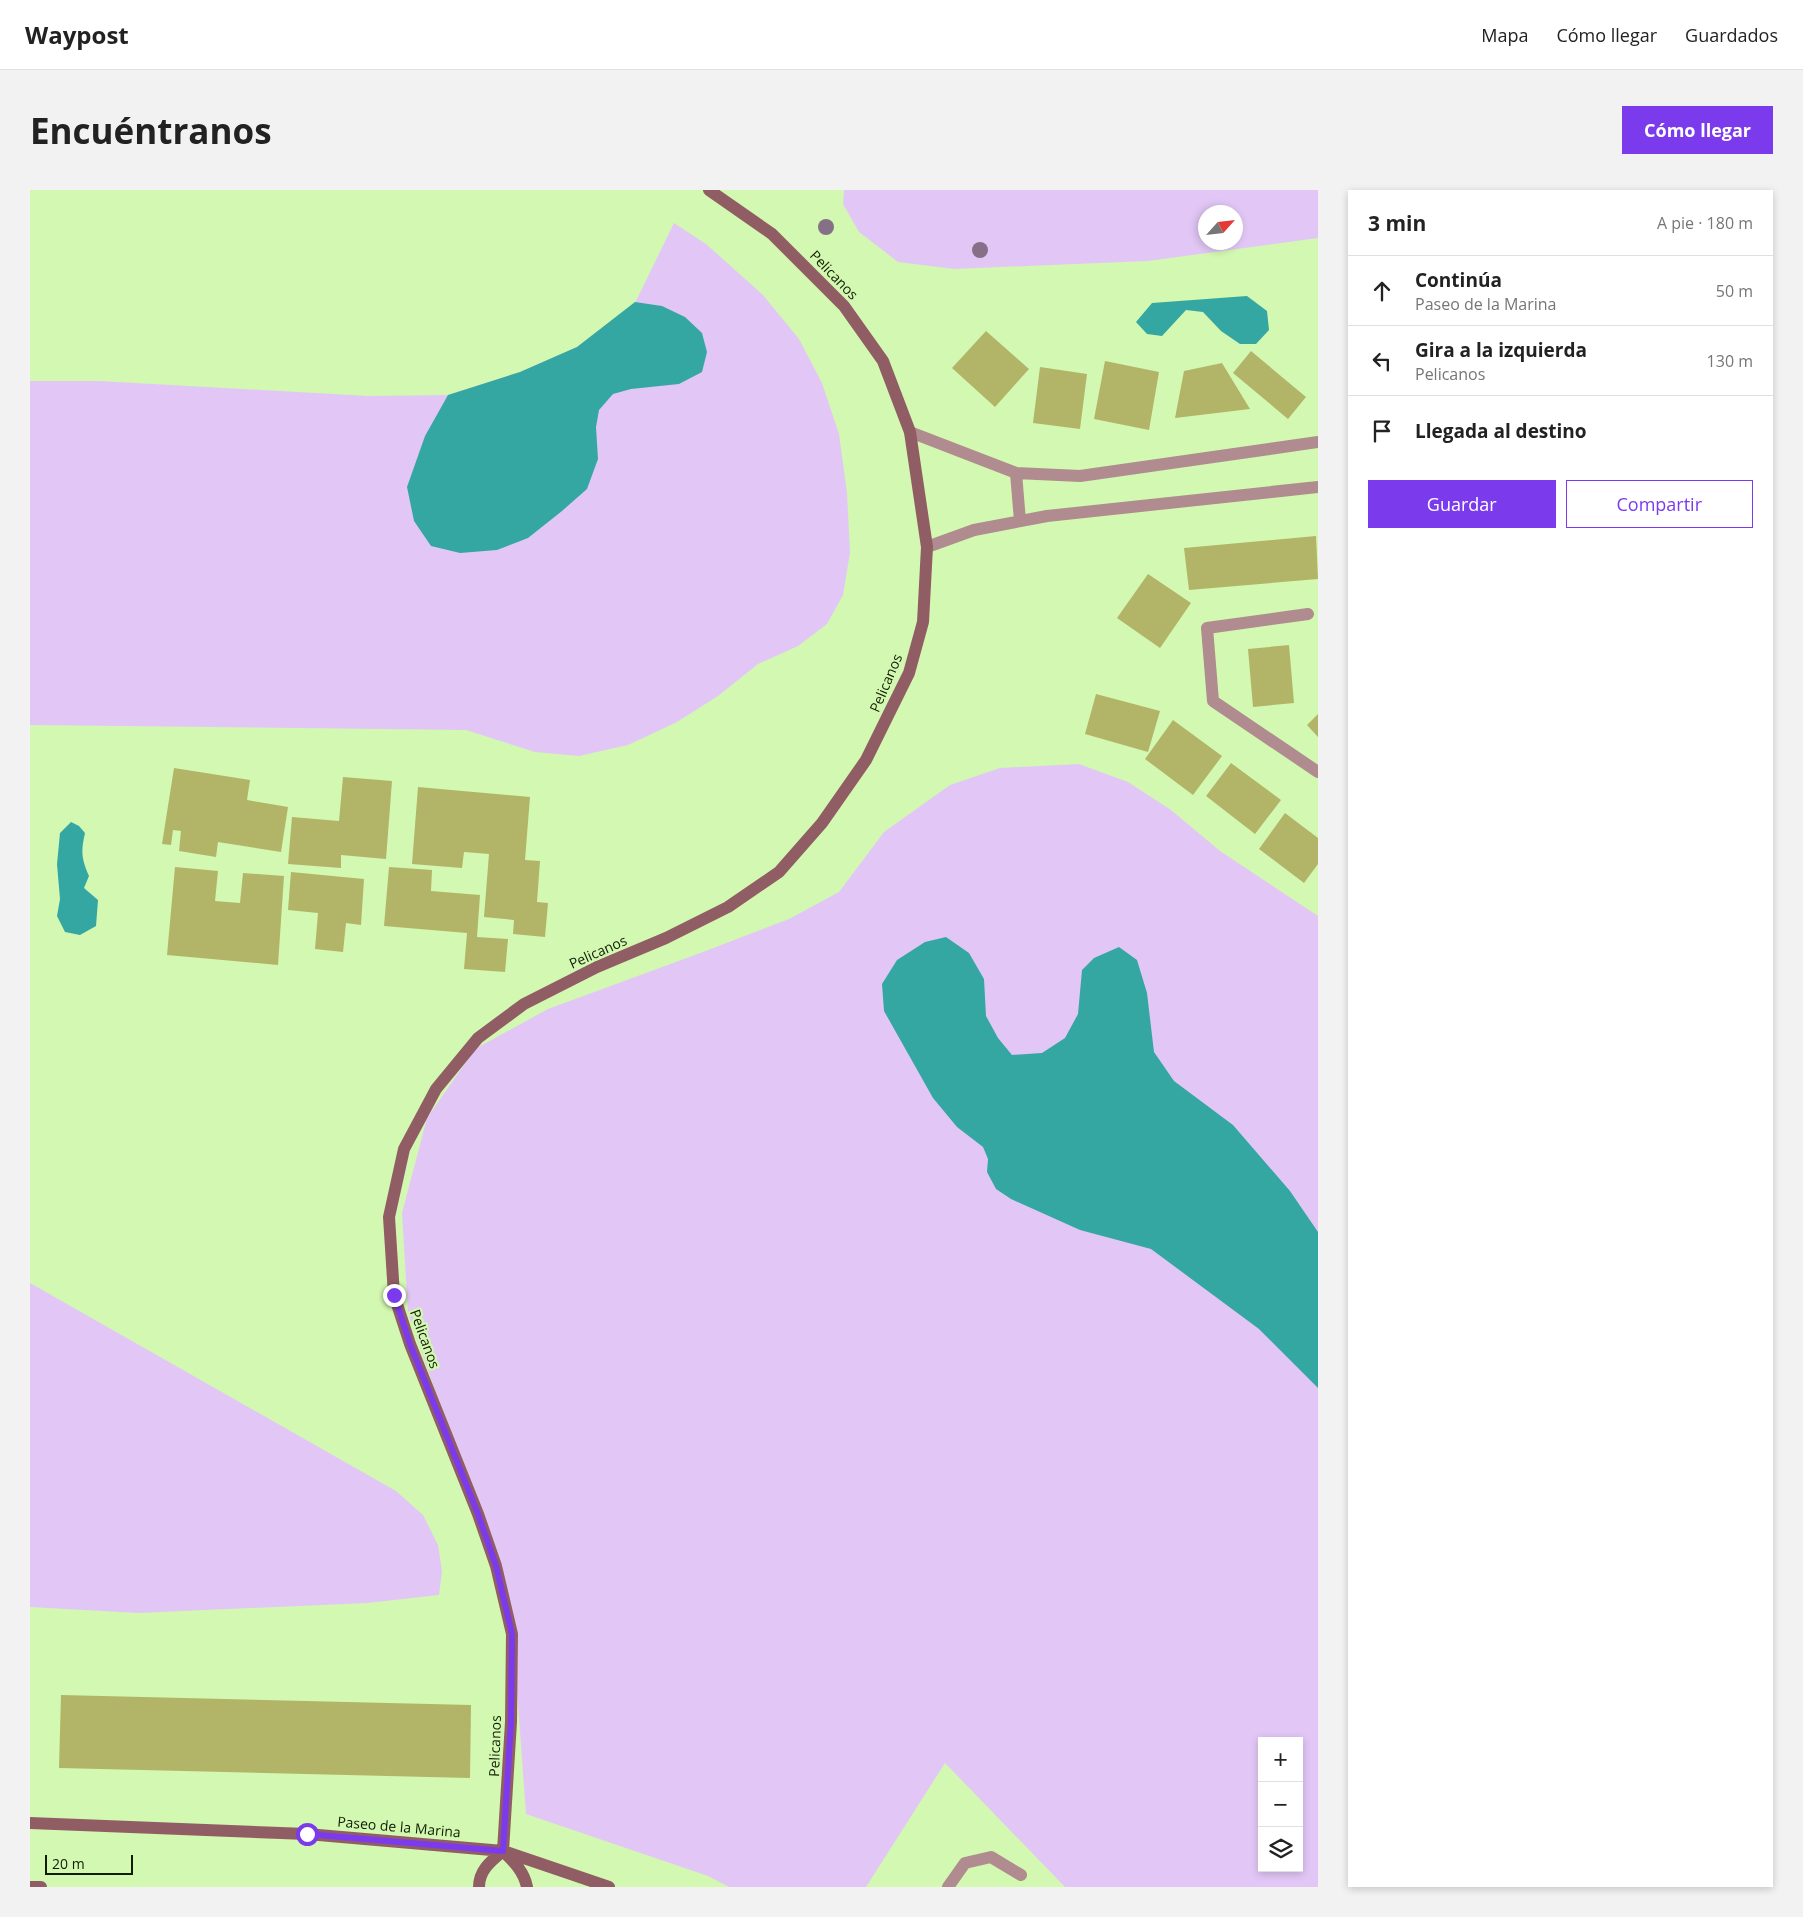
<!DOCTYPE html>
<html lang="es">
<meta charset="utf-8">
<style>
body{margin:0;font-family:"Open Sans",sans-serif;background:#f2f2f2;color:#222}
.controls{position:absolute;right:15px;bottom:15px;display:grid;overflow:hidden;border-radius:0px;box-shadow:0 2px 8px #0003}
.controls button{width:45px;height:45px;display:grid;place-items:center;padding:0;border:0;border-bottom:1px solid #e0e0e0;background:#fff;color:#222;font:25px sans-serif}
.compass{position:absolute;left:1168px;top:15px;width:45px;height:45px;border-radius:50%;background:#fff;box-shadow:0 2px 8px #0003;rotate:63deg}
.scale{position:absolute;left:15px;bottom:12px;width:88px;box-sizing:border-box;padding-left:5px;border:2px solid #121e04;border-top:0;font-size:14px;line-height:18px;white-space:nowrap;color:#121e04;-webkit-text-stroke:4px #d3f8b1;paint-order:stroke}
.stop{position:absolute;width:15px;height:15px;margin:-11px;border:4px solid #7c3aed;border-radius:50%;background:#fff}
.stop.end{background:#7c3aed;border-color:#fff;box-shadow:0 1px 5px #0008}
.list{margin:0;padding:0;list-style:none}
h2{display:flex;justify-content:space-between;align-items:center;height:65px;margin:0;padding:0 20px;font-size:21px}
h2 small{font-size:16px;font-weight:400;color:#767676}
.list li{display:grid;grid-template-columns:32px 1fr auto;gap:15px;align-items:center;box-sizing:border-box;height:70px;padding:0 20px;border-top:1px solid #e0e0e0}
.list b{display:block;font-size:19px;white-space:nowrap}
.list p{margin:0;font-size:16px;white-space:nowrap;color:#767676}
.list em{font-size:16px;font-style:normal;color:#767676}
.actions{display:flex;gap:10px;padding:15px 20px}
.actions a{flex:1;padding:11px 0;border:1px solid #7c3aed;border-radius:0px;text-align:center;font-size:18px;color:#7c3aed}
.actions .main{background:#7c3aed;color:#fff}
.icon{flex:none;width:28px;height:28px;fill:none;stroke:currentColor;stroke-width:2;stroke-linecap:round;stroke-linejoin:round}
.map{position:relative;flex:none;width:1288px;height:1697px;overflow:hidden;border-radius:0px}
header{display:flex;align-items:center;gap:30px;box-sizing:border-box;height:70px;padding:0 25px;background:#fff;border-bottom:1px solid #e0e0e0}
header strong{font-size:24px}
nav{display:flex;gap:28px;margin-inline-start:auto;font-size:18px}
.intro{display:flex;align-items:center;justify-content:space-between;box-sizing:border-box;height:120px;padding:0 30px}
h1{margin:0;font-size:35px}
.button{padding:12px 22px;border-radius:0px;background:#7c3aed;color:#fff;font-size:18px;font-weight:700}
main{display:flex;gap:30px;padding:0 30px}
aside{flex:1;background:#fff;border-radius:0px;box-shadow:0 2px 8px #0003}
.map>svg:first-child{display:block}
.green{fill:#e2c7f6;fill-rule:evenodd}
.water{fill:#34a7a2}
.building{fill:#b2b567}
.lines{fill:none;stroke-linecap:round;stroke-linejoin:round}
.street{stroke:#b08b8f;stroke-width:12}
.secondary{stroke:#915d64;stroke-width:12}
.tree{fill:#857088}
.route{stroke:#7c3aed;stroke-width:6}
.labels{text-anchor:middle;stroke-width:4.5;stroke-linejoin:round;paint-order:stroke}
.street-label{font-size:14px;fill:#121e04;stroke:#d3f8b1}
</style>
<header>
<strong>Waypost</strong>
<nav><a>Mapa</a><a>Cómo llegar</a><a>Guardados</a></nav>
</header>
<div class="intro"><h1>Encuéntranos</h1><a class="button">Cómo llegar</a></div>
<main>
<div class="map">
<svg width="1288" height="1697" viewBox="0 0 1288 1697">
<rect width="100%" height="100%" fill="#d3f8b1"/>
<path class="green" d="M814 0H1288V48L1118 71 924 79 868 72 829 42 813 14ZM1206 22V52H1176V22Z
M644 33 676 54 733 105 769 149 792 193 809 244 817 303 820 363 813 405 797 434 768 456 728 474 688 506 647 532 598 555 549 566 505 562 436 540 0 535V191H70L339 206 418 205 490 182 547 157 605 113Z
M1049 574 1098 592 1141 620 1190 661 1288 726V1697H1035L915 1573 836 1697H699L678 1686 496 1624 481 1418 378 1123 372 1023 397 928 445 859 518 819 673 762 759 729 809 702 854 642 920 595 970 578ZM1232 1551H1269V1678H1232Z
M0 1093 366 1301 393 1325 408 1355 412 1381 409 1405 337 1413 108 1423 0 1417Z"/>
<path class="water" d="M1217 106 1237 121 1239 140 1226 154H1210L1191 141 1173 122 1156 120 1132 146 1117 144 1106 132 1122 113Z
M605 112 632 116 655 127 672 143 677 162 672 182 649 194 601 199 583 204 569 220 566 237 568 269 557 299 532 321 498 348 467 360 430 363 401 356 384 331 377 297 395 246 418 205 490 182 547 157Z
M41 632 49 636 55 643C51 661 51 668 59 686L54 698 68 710 66 736 50 745 35 742 27 726 30 709 27 674 30 643Z
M916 747 939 763 954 789 956 826 968 848 982 865 1012 863 1035 848 1048 824 1052 780 1064 768 1089 757 1107 770 1117 803 1124 862 1144 891 1203 935 1260 1001 1288 1042V1198L1229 1139 1121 1059 1050 1040 981 1009 966 999 957 982 958 969 953 957 927 937 903 908 854 821 852 794 867 770 895 752Z"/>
<path class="building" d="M956 141 999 179 965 217 922 178Z
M1221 161 1276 207 1258 229 1203 183Z
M1075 171 1129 182 1119 240 1064 229Z
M1192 173 1220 219 1145 228 1154 181Z
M1010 177 1057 184 1050 239 1003 233Z
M1286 346 1288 389 1159 400 1154 358Z
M1118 384 1161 413 1130 458 1087 428Z
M1259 455 1264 513 1223 517 1218 459Z
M1066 504 1130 521 1118 562 1055 544Z
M1288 524V547L1277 535Z
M1143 530 1192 566 1163 605 1115 569Z
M1201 573 1251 610 1225 644 1176 606Z
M144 578 220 590 217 610 258 617 251 662 188 652 186 667 149 661 151 641 143 640 141 655 132 654Z
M313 587 362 591 356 669 311 665V678L258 674 262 627 309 631Z
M388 597 500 607 495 670 510 671 507 712 518 713 515 747 483 744 484 730 454 727 459 664 434 662 432 678 382 674Z
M1255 623 1288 648V674L1274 693 1229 659Z
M145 677 188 681 185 711 210 713 213 683 254 686 248 775 137 765Z
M359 677 402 680 401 701 450 705 447 747 478 749 475 782 434 779 437 743 354 736Z
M261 682 334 689 331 735 316 733 313 762 285 759 288 723 258 720Z
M31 1505 441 1515 440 1588 29 1578Z"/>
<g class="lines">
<path class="street" d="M880 242 986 283 1050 286 1288 252
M986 283 990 331
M897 357 944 340 1017 326 1288 297
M1278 424 1177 438 1183 511 1288 582
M918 1697 935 1673 961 1667 991 1685"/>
<path class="secondary" d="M0 1633 277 1644 473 1661 579 1697
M475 1663C485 1673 494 1682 497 1697
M0 1697H11
M449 1697C449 1680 461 1671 473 1661L481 1532 482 1444 466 1376 448 1324 380 1154 364 1105 359 1027 374 959 406 899 448 848 494 814 567 777 636 748 698 717 749 682 792 633 836 570 879 483 893 432 897 357 880 242 853 171 814 116 742 44 679 0"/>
</g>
<g class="tree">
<circle cx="796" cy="37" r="8"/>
<circle cx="950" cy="60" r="8"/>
</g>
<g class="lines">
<path class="route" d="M277 1644 473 1661 481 1532 482 1444 466 1376 448 1324 380 1154 364 1105"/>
</g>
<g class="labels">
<g class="street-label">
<text transform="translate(804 85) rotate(46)" y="5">Pelicanos</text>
<text transform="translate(856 493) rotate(-67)" y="5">Pelicanos</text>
<text transform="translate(568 762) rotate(-24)" y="5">Pelicanos</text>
<text transform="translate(395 1149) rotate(70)" y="5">Pelicanos</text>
<text transform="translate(465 1556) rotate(-88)" y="5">Pelicanos</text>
<text transform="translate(369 1637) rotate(5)" y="5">Paseo de la Marina</text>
</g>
</g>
</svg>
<div class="controls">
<button>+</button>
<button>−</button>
<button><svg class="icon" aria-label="layers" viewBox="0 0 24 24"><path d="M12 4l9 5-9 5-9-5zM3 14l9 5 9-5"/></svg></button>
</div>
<svg class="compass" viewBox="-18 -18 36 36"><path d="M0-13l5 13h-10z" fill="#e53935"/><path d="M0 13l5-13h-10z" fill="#767676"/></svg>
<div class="scale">20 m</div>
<div class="stop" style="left:277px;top:1644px"></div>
<div class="stop end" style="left:364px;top:1105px"></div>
</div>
<aside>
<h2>3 min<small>A pie · 180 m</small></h2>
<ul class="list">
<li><svg class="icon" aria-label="ahead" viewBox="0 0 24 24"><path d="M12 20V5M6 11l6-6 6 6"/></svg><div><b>Continúa</b><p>Paseo de la Marina</p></div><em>50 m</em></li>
<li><svg class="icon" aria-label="left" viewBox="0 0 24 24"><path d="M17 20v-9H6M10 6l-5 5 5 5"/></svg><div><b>Gira a la izquierda</b><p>Pelicanos</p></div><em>130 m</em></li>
<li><svg class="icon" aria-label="arrive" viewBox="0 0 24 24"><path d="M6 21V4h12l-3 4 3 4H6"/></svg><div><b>Llegada al destino</b></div></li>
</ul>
<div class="actions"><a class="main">Guardar</a><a>Compartir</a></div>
</aside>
</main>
